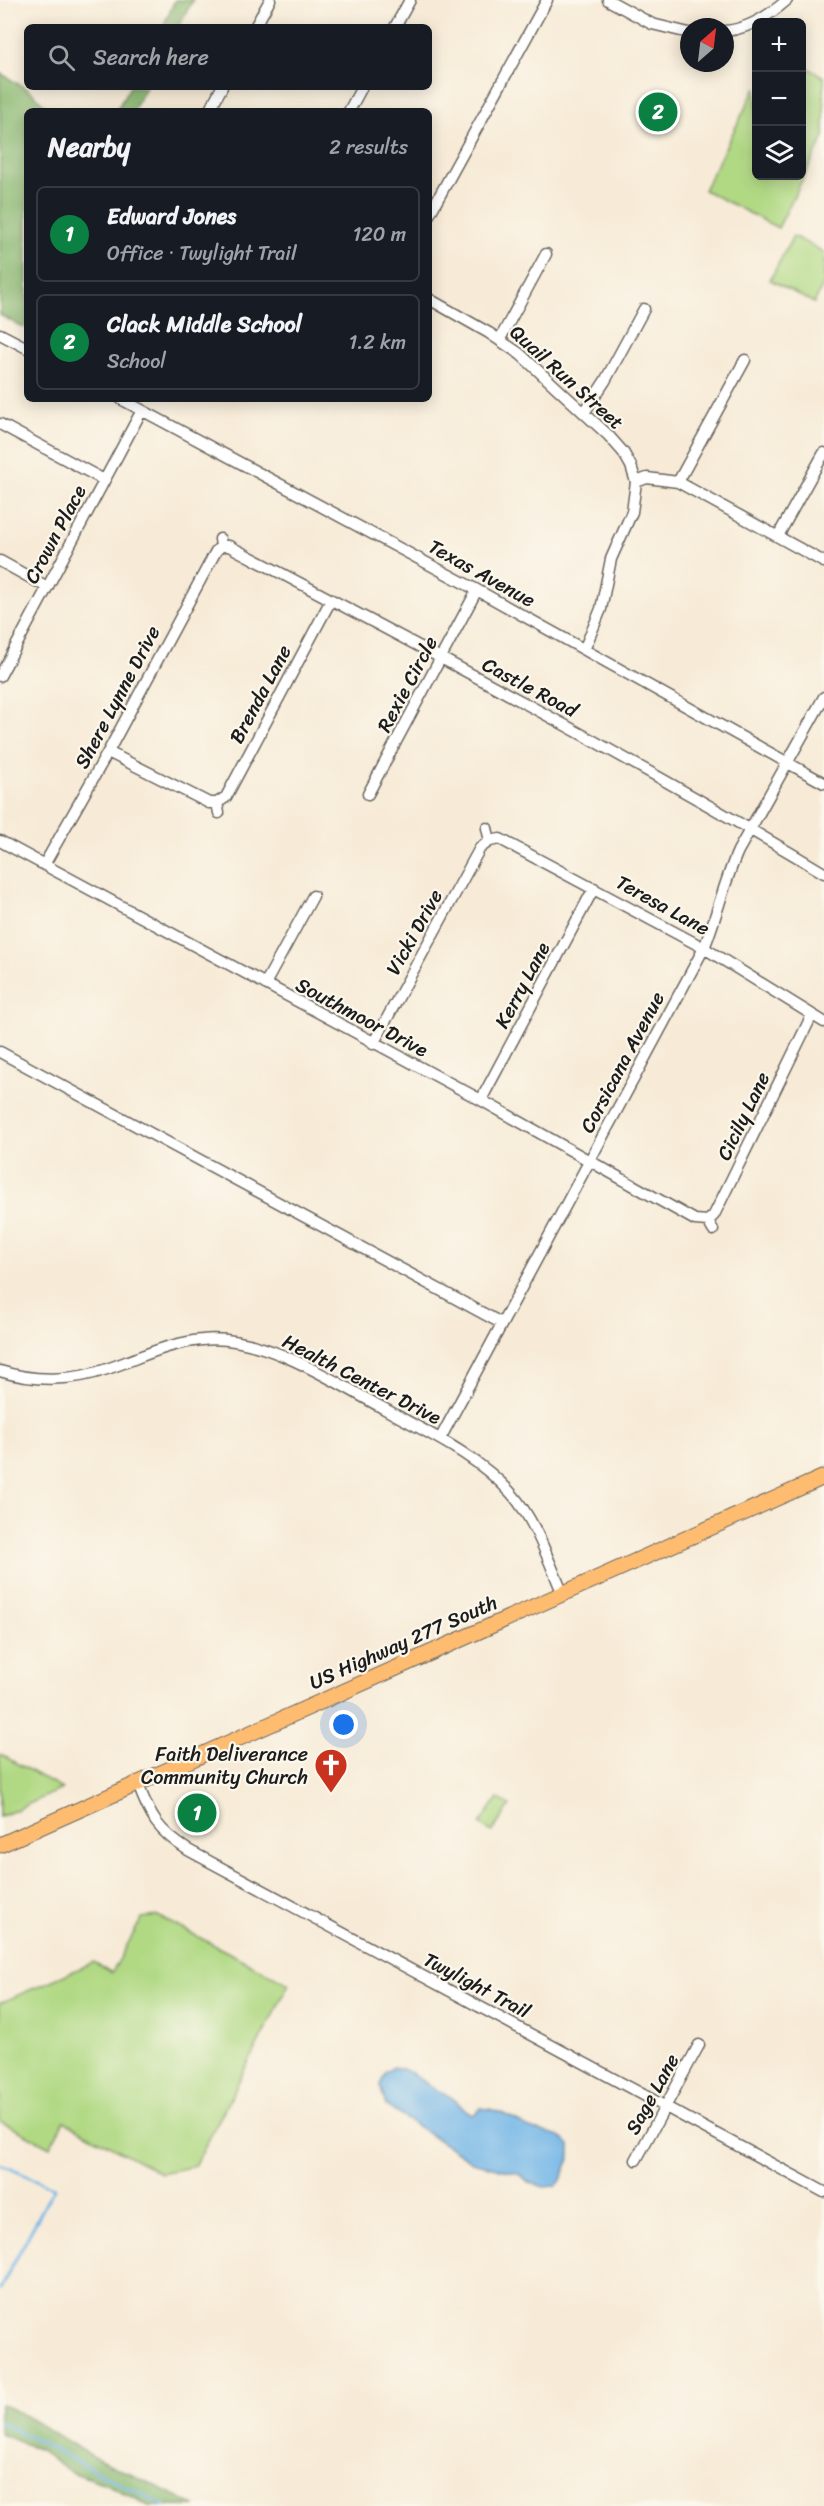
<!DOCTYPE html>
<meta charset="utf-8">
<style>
body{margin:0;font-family:Sriracha,sans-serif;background:#20242c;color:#f1f3f6}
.controls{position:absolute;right:18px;top:18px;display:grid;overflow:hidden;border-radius:9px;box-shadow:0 3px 15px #0003}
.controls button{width:54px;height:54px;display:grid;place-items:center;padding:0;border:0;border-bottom:2px solid #363941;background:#171b24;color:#f1f3f6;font:30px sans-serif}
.compass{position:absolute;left:680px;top:18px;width:54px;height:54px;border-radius:50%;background:#171b24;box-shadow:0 3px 15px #0003;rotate:28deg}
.you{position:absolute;left:344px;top:1725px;width:21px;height:21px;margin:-15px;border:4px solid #fff;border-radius:50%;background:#1a73e8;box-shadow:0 0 0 9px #1a73e833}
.badge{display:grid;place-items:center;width:39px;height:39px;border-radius:50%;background:#0b8043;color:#fff;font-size:20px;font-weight:700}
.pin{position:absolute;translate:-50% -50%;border:3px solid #fff;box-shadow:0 2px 6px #0006}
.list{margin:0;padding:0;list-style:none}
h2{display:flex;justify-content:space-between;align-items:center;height:78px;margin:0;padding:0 24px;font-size:26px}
h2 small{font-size:20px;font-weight:400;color:#9ea1a6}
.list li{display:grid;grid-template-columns:39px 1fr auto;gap:18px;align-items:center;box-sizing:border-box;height:96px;margin:0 12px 12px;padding:0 12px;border:2px solid #363941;border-radius:9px}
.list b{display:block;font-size:22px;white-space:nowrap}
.list p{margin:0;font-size:20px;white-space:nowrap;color:#9ea1a6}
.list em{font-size:20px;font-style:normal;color:#9ea1a6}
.icon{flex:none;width:33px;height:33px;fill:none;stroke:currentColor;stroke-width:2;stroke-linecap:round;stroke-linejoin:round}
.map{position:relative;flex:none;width:824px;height:2506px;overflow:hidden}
.search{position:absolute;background:#171b24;box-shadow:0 3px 15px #0003;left:24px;top:24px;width:408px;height:66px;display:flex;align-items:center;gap:15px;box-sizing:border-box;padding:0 21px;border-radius:9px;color:#9ea1a6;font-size:22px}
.panel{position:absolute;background:#171b24;box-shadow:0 3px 15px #0003;left:24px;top:108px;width:408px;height:294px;border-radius:9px}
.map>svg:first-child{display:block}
.green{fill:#b1d984;stroke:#667a50;stroke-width:1.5}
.forest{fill:#8cb972;stroke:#546a47;stroke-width:1.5}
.water{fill:#71b5e7;stroke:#466882;stroke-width:1.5}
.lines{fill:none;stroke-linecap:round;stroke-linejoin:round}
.stream{stroke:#71b5e7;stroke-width:3}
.minor-casing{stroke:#69645d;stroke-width:13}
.highway-casing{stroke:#69645d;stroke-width:17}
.minor{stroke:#fff;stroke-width:10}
.highway{stroke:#febc70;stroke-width:15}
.labels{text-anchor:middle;stroke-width:4.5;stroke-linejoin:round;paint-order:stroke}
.street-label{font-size:20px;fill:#1c1c1c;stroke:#fbf7ec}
.poi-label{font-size:20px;fill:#1c1c1c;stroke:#fbf7ec;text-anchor:end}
</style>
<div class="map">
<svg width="824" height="2506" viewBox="0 0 824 2506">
<rect width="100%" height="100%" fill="#fbf7ec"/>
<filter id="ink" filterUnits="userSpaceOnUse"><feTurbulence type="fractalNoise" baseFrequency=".0167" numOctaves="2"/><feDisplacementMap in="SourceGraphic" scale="12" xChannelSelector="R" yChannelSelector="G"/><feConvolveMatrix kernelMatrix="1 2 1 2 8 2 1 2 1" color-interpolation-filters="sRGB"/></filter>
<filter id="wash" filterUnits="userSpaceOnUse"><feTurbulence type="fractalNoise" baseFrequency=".008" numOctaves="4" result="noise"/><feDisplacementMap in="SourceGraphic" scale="24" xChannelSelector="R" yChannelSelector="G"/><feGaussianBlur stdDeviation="1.35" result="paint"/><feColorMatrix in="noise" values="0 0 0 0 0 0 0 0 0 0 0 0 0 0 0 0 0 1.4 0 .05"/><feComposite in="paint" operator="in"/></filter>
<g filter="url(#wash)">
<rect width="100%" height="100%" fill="#f7ebd7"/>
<path class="green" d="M802 65 824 77V137L778 228 704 190 756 87V176H802Z
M793 236 824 252V283L814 303 770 280Z
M0 1754 62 1789 0 1817Z
M498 1798 510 1806 492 1832 480 1824Z
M158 1916 289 1984 195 2166 161 2173 64 2121 50 2147 0 2121V2003L94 1962 112 1973 142 1918Z"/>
<path class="forest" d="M175 0H193L178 27H163Z
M0 73 32 92 50 111H27V323L24 328 0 315Z
M130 87H146L133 111H116Z
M0 2404C36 2418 66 2443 100 2460 132 2475 164 2488 195 2506H149L108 2485 69 2471 40 2450 0 2434Z"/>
<path class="water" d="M393 2067C410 2069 417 2077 430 2086 438 2092 448 2094 455 2100 462 2106 464 2112 473 2115L481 2108C504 2110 511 2119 530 2128 549 2136 552 2128 570 2145V2159L560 2182 554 2186 544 2187 529 2182 517 2173 472 2162 386 2106 380 2085 385 2073Z"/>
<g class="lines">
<path class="stream" d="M0 2164 54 2188 0 2289
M0 2422 164 2506"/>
</g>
</g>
<g filter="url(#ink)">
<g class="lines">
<g class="minor-casing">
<path id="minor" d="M608 0 652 24 689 33
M255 27 270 0
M395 27 410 0
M725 31C748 29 770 15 787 0
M209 111 222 87
M349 111 362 87
M429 215 547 0
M429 299 489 333 520 354 608 435 623 452 631 466 636 482 632 512 611 559 601 609 584 650
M0 334 27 348
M500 339 546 254
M121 399 477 590 824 783
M584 413 605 381 644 309
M0 424 104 480
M636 482 647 478 678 482 824 562
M678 482 745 360
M778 536 824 453
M220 539 221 546H229C429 651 630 757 824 873
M0 561 47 587
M0 676 142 410
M108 752 209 803H217L219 813
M368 794 477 590
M217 803 226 797 331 600
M487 828 490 841 500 839 704 948 824 1022
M0 841 481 1100 695 1220 708 1221
M44 865 108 752 216 551 221 546
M265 984 313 896
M373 1044 480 848 490 841
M0 1052 501 1323
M481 1100 594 888
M713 1230 708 1221 714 1215 812 1015
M0 1371C34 1382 74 1381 107 1369 139 1358 168 1343 202 1340 261 1333 333 1381 383 1408 428 1433 477 1455 511 1493 536 1521 548 1560 563 1594
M440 1439 704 948C717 916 724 882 738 851L824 697
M138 1784C150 1817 158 1831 188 1850L824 2192
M636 2160 699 2045"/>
</g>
<g class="highway-casing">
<path id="highway" d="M0 1845 824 1477"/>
</g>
<use href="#minor" class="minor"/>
<use href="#highway" class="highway"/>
</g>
</g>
<defs>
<g id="church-pin" transform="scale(1.725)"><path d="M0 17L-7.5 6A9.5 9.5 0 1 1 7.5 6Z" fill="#c8321e" stroke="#fbf7ec"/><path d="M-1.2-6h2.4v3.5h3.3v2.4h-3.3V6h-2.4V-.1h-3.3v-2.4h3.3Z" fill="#fff"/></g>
</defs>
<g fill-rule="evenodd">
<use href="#church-pin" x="331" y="1765"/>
</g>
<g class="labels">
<g class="street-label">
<text transform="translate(567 377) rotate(42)" y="7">Quail Run Street</text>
<text transform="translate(55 534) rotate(-62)" y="7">Crown Place</text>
<text transform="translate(482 573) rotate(29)" y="7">Texas Avenue</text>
<text transform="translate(407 684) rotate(-62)" y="7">Rexie Circle</text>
<text transform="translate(530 687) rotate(28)" y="7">Castle Road</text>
<text transform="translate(260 694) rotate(-62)" y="7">Brenda Lane</text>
<text transform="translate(117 697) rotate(-62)" y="7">Shere Lynne Drive</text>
<text transform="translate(663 905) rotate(29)" y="7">Teresa Lane</text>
<text transform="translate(414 932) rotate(-61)" y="7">Vicki Drive</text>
<text transform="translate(522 985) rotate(-62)" y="7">Kerry Lane</text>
<text transform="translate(362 1017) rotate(28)" y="7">Southmoor Drive</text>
<text transform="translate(622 1062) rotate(-62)" y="7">Corsicana Avenue</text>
<text transform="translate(743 1116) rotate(-64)" y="7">Cicily Lane</text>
<text transform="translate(362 1379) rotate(27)" y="7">Health Center Drive</text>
<text transform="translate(403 1642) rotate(-24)" y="7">US Highway 277 South</text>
<text transform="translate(477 1985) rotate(28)" y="7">Twylight Trail</text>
<text transform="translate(652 2094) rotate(-61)" y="7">Sage Lane</text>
</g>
<g class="poi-label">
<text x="308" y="1761">Faith Deliverance<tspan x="308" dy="23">Community Church</tspan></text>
</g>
</g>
</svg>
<div class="controls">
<button>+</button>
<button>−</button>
<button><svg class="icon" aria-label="layers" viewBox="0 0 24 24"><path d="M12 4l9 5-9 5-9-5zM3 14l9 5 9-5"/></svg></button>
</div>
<svg class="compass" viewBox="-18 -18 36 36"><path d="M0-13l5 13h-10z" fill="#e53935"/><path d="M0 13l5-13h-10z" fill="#9ea1a6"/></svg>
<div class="you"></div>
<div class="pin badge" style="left:197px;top:1813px">1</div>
<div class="pin badge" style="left:658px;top:112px">2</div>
<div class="search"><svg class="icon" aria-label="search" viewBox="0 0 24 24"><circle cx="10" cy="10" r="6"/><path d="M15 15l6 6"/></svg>Search here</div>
<section class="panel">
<h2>Nearby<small>2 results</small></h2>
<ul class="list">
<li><span class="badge">1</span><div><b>Edward Jones</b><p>Office · Twylight Trail</p></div><em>120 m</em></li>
<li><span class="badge">2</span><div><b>Clack Middle School</b><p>School</p></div><em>1.2 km</em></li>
</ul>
</section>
</div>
